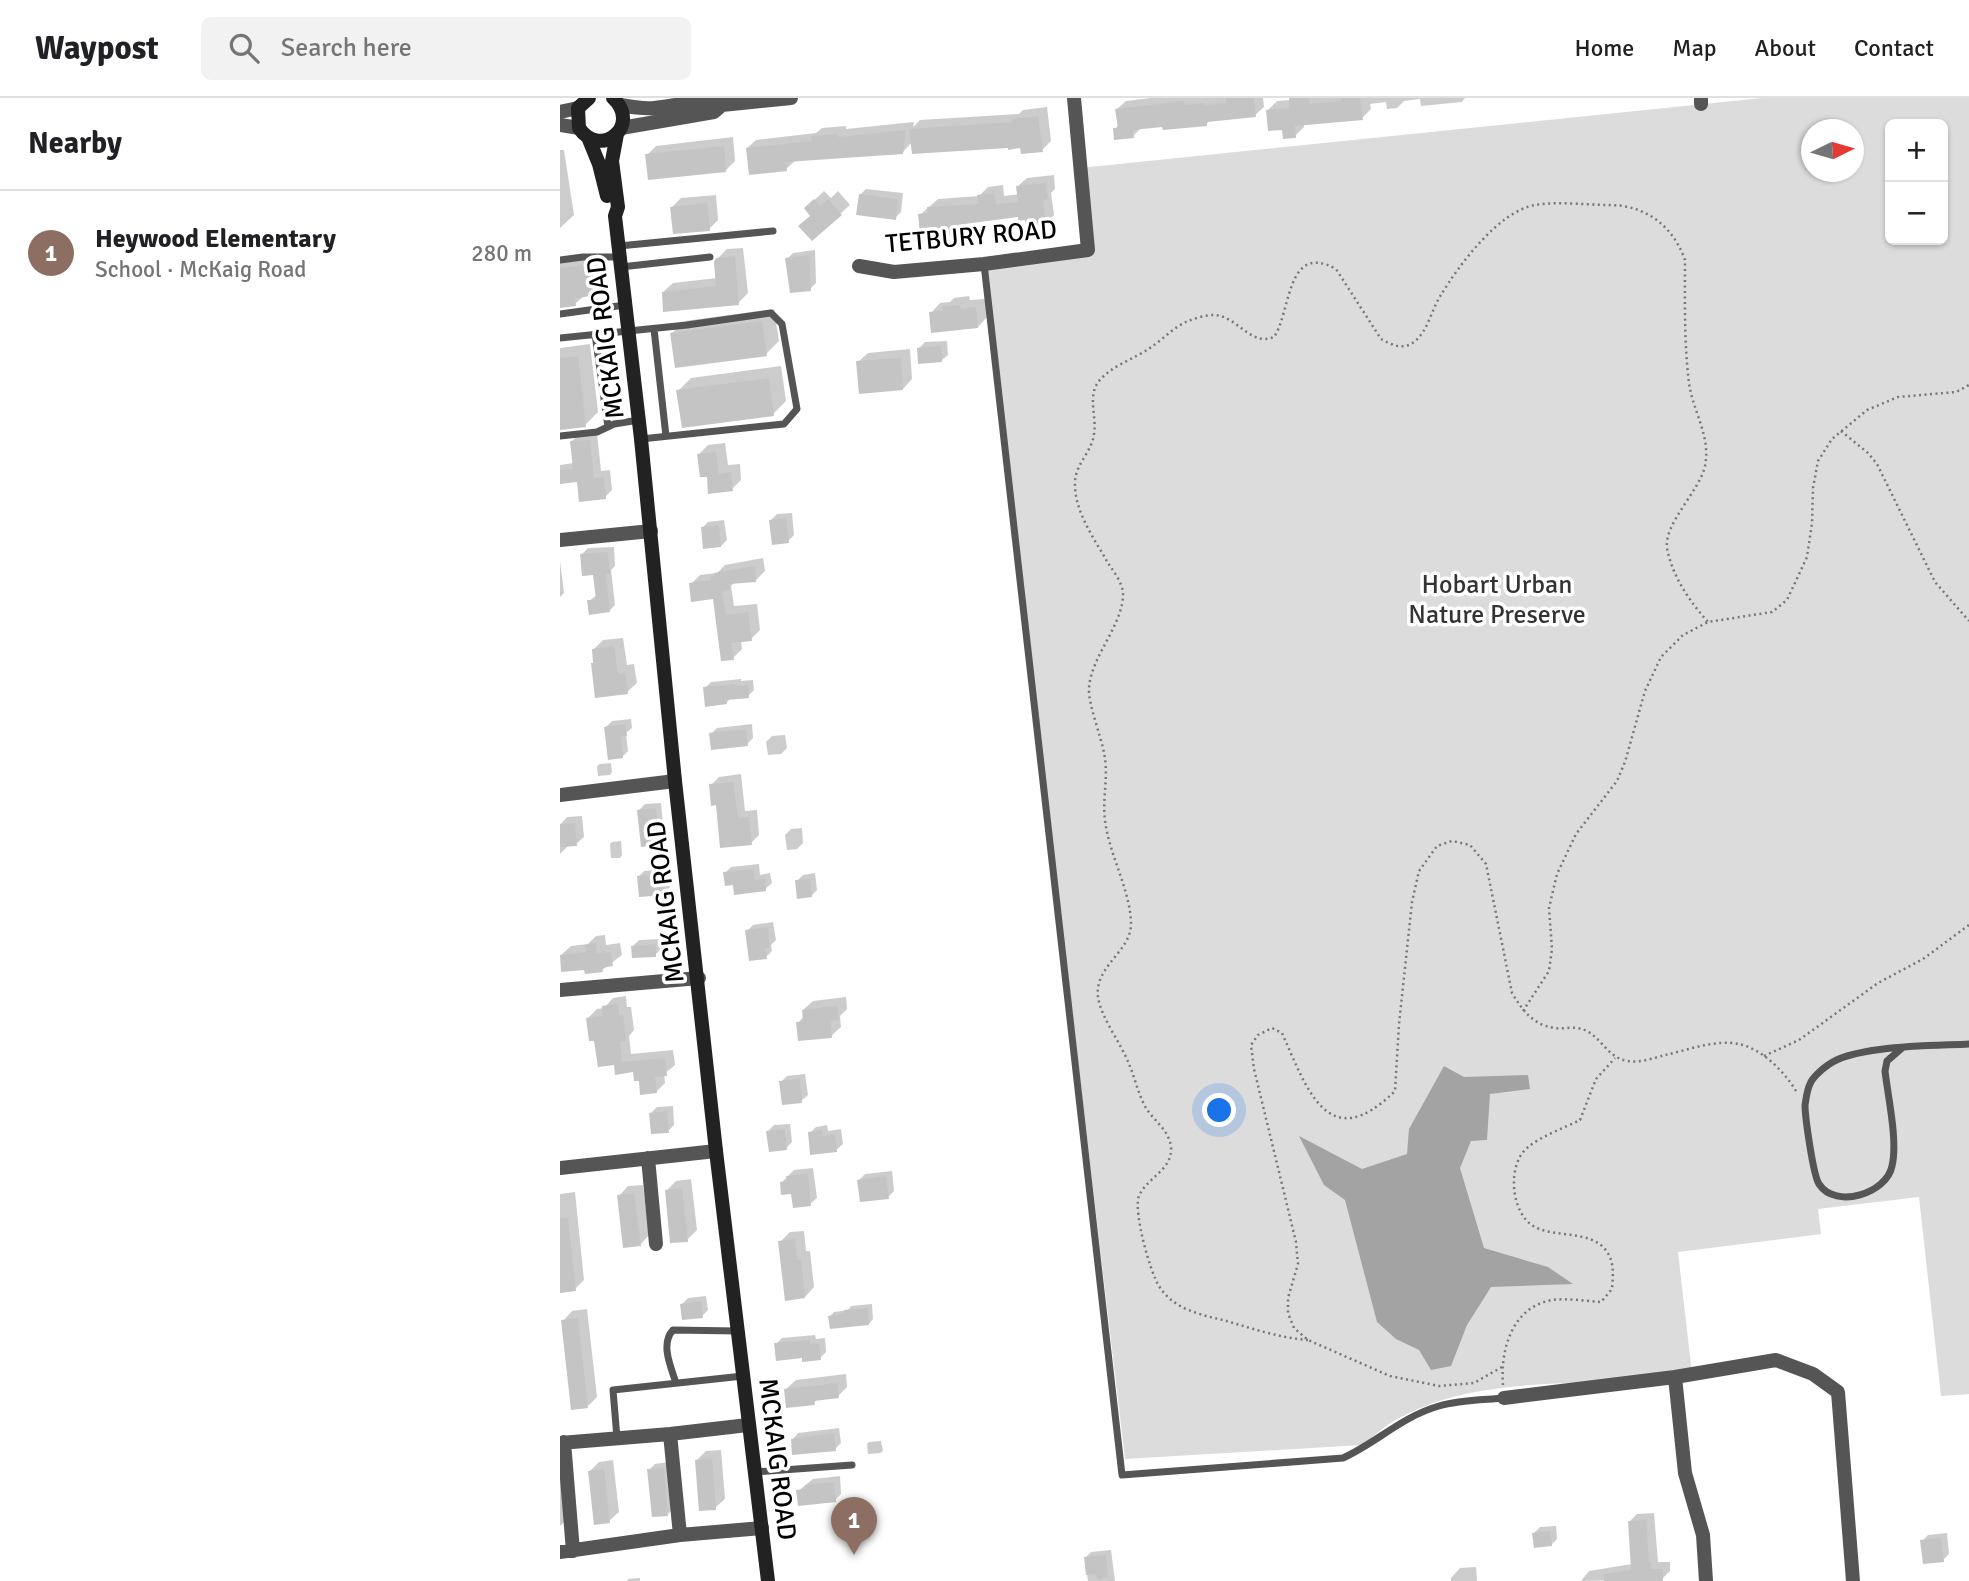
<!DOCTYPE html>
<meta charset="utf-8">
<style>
body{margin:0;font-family:Signika,sans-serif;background:#f2f2f2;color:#202124}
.controls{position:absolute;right:21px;top:21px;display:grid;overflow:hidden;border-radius:10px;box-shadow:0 2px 5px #0004}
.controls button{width:63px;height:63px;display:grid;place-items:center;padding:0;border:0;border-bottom:2px solid #e0e0e0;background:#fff;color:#202124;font:35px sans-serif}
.compass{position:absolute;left:1241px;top:21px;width:63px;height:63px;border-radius:50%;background:#fff;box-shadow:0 2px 5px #0004;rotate:85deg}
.you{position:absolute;left:660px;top:1013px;width:24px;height:24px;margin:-18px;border:5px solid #fff;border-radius:50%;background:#1a73e8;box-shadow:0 0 0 10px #1a73e833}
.badge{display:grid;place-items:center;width:46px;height:46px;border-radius:50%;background:#2563eb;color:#fff;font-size:23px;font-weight:700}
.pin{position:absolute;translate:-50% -58px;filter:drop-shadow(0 2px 4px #0008)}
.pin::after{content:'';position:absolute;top:37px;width:24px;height:21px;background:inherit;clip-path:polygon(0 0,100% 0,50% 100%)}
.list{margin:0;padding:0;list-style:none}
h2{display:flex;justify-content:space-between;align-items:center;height:91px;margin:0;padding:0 28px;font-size:30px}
h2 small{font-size:23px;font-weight:400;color:#757577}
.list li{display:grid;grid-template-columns:46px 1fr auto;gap:21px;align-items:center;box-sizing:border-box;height:126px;padding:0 28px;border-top:2px solid #e0e0e0}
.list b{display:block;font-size:26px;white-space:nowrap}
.list p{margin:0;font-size:23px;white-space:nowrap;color:#757577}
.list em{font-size:23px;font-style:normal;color:#757577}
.icon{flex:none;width:38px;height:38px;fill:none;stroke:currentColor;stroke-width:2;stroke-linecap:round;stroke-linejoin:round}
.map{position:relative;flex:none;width:1409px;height:1483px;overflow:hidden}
header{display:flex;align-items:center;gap:42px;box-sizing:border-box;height:98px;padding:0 35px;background:#fff;border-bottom:2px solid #e0e0e0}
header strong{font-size:33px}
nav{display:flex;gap:38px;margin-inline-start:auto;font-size:24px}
.search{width:490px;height:63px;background:#f2f2f2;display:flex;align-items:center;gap:18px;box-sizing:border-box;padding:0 24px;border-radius:10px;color:#757577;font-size:26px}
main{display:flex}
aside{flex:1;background:#fff}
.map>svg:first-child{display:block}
.green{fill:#dcdcdc;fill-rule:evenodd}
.water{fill:#a3a3a3}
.shadow{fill:#0003}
.building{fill:#c4c4c4}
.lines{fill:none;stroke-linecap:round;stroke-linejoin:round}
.path{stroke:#777;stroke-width:2.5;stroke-dasharray:2 3.5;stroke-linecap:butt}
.lane{stroke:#555;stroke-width:7}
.street{stroke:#555;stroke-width:14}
.secondary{stroke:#222;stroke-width:14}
.labels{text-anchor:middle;stroke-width:7;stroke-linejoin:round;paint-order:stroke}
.street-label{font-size:26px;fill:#000;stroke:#fff}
.park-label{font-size:26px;fill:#333;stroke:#fff}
</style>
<header>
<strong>Waypost</strong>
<div class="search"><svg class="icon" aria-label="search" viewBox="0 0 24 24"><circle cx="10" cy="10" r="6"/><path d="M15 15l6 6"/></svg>Search here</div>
<nav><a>Home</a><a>Map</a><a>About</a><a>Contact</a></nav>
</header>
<main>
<aside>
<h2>Nearby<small></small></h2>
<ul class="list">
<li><span class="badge" style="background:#8d6e63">1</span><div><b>Heywood Elementary</b><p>School · McKaig Road</p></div><em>280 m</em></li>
</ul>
</aside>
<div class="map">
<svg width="1409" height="1483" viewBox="0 0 1409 1483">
<rect width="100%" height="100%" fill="#fff"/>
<path class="green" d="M1202 0H1409V1296L1381 1298 1359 1099 1258 1111 1261 1136 1118 1154 1132 1276C1033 1293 922 1271 832 1324 821 1331 812 1340 802 1347L565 1361 424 166 527 152 520 70ZM1330 26H1383V142H1330ZM1252 32H1294V74H1252Z"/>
<path class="water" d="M884 968 904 979 968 977 970 991 930 996 927 1042 911 1043 900 1070 924 1150 988 1169 1013 1186 931 1189 907 1227 891 1268 871 1272 859 1252 836 1241 817 1224 785 1102 764 1087 739 1038 802 1071 847 1056 849 1031Z"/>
<path class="shadow" d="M591 0H703L704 9 695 17 651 22 646 26 582 29 573 38 555 31 559 26 557 11 566 3Z
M731 0H905L902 4 861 8 860 1 844 3 837 10 827 11 826 4 810 6 811 11 802 20 744 25V29L735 38 724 30 708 12 717 3 731 2Z
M487 9 491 43 482 52 461 49 352 44 343 54 235 63 226 71 187 50 196 42 256 35 262 30 286 28V31L354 24 353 29 360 22 459 16 463 12Z
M173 39 175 63 166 72 87 57 96 48Z
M0 52H4L14 117 0 130Z
M494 77 495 91 491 95 494 117 485 126 460 117 405 124 397 135 360 117 378 101 419 98 428 89 443 87 444 98 459 96 458 88 467 80Z
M306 91 343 95 341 114 335 120 300 97Z
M264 93 271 100 278 93 290 107 280 116 252 117 246 110Z
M156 97 158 122 149 131 112 109 121 100Z
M183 150 188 195 178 205 103 194 113 185 157 180V161L167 151Z
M255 152 256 185 250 191 227 161 233 155Z
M37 158 41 187 31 197 24 198 15 206 0 209V162Z
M409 198 410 202 425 201 427 219 418 229 371 215 380 205 390 204 394 200Z
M214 211 219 243 206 256 112 235 125 223Z
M387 243 388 257 381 263 359 250 365 244Z
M30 246 38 314 25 327 0 330V250Z
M350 251 352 281 343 291 298 264 308 255Z
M221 268 226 303 213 316 118 293 131 280Z
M37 335 41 373 50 372 52 392 45 399 19 382 0 384V367L14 365 11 344 19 336Z
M165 345 168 367 180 366 181 382 172 391 148 377 139 356 148 347Z
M232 415 234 437 228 443 211 422 217 416Z
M164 422 167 442 161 448 142 430 148 424Z
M54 449 55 468 51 472 55 507 49 513 29 503 37 497 35 475 22 456 28 450Z
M203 460 205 473 196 482 175 484 171 488 174 508 197 506 200 532 191 541 181 542 182 551 173 560 155 499 131 486 140 477 157 475 165 467Z
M0 463 4 495 0 499Z
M63 540 67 567 74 566 77 585 67 594 33 565 35 563 34 551 43 542Z
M181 581V583L193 582 194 592 188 598 171 600 166 605 145 590 151 584Z
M71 621 72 630 66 635 68 653 62 659 46 629 52 623Z
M192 626 193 640 187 646 151 636 157 630Z
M225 637 227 650 221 656 208 657 206 644 212 638Z
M51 665 52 674 50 677 38 678 37 668 40 666Z
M181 676 185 713 197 712 199 737 191 745 157 705 151 687 159 679Z
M101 705 104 739 98 745 79 712 85 706Z
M22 718 24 739 16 746 9 747 0 756V727L7 719Z
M242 730 243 745 237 751 227 752 225 737 231 731Z
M61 743 62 757 60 760H51L50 746 52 744Z
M199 766 200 777 210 775 212 785 205 791 174 785 165 775 171 769Z
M108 771 110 789 104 795 78 779 84 773Z
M255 775 257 792 251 798 237 783 243 777Z
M213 824 216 842 211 847 212 853 206 859 187 833 193 827Z
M45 837 46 847 60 845 62 857 42 872 26 870 1 857 11 848 28 846 36 838Z
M101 841V851L95 857 73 848 79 842Z
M66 898 67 909H71L74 932 69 938 71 956 113 952 115 967 104 976 105 985 96 994 80 981 74 972 55 965 36 941 28 920 37 911 44 910 53 900Z
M286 899 287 911 280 918 281 929 271 938 238 925 244 918 243 912 253 903Z
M245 976 248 997 241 1003 221 984 227 978Z
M113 1008 114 1027 108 1033 91 1015 97 1009Z
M230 1026 232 1044 226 1050 208 1033 214 1027Z
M267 1027 268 1033 281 1031 283 1046 276 1052 250 1035 256 1029Z
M253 1070 257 1100 250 1106 222 1084 234 1072Z
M332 1073 334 1093 328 1099 299 1082 305 1076Z
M131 1081 137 1132 127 1142 107 1092 116 1083Z
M83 1087 89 1137 80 1147 59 1098 68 1088Z
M15 1094 24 1182 15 1191 0 1193V1096Z
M244 1133 246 1153H250L254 1189 245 1199 220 1144 230 1134Z
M146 1198 148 1212 142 1218 122 1206 128 1200Z
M312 1206 313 1221 309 1226 270 1218 274 1214 288 1212 291 1208Z
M27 1211 37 1299 28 1308 3 1223 12 1213Z
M255 1237 256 1241 265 1240 266 1254 260 1260 243 1258 216 1246 222 1240Z
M286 1276 287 1289 278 1298 258 1300 254 1305 226 1291 236 1282Z
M279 1330 281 1345 275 1351 232 1342 238 1335Z
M321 1343 323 1353 320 1355 308 1356 307 1346 309 1344Z
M161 1352 165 1401 155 1410 137 1362 146 1353Z
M53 1362 59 1414 49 1423 30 1373 39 1364Z
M109 1364 114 1410 108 1416 89 1372 95 1366Z
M0 1369 10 1419 0 1428Z
M280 1378 281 1396 275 1402 238 1393 253 1381Z
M1094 1415 1098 1464H1110V1473L1102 1481 1021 1483 1029 1473 1072 1466 1069 1424 1077 1416Z
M996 1428 997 1441 991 1447 974 1435 980 1429Z
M1387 1435 1389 1456 1383 1462 1362 1443 1368 1437Z
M551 1452 555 1483H528L525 1460 531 1454Z
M916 1469 917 1483H891V1480L900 1470Z
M80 1480V1483H67L68 1481Z"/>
<path class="building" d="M666 0H694L696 19 647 24V28L603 32 602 29 573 32 574 40 554 42 553 30H558L555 11 624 3V7L645 5V7L666 5Z
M729 0H749L750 6 781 3V0H800L803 22 735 28 736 40 723 41 722 32 708 33 706 12 730 10Z
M478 18 483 54 461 56 460 50 448 52V50L352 56 349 31 452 24V21Z
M346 32 343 56 226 64 227 73 189 77 186 50 252 43 251 38 278 36V39Z
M164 48 166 74 88 82 85 56Z
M486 85 488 101 483 102 486 127 466 130 465 122 458 123V119L397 127 398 136 375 139V136L360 137 358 116 368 115 367 109 419 106 417 97 434 95 436 106 458 104 456 88Z
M299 96 338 101 336 122 296 117Z
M254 101 260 108 268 101 282 117 252 143 238 128 250 118 244 110Z
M147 105 150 133 113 136 110 109Z
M249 157 251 193 230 195 225 160Z
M175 158 179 207 103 214 102 194 156 188 154 164 156 160Z
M28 167 32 198 15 200 16 208 0 210V170Z
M400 207 401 211 416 209 418 230 371 235 369 214 383 213V208Z
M202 223 207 258 115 270 110 235Z
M381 248 382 264 358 266 357 250Z
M18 258 26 329 0 332V260Z
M341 260 343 292 299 296 296 263Z
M209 280 214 318 122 330 116 292Z
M30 342 34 380 44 379 46 401 19 404 17 384 0 386V372L13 371 10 343Z
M156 354 159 376 171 374 173 393 148 396 147 379H140L137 356Z
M226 420 229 445 212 447 209 422Z
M159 427 161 449 143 451 141 429Z
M48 454 50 476H46L50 514 29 517 27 502H36L33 477 22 478 20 456Z
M195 468 196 484 169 486 170 492 162 493 166 517 188 514 192 543 171 545 174 562 161 563 153 501 131 504 129 485 151 482 150 479 155 478 154 475Z
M54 548 58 576 65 575 68 596 35 600 31 565H33L32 551Z
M175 586 176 588 188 587 189 600 166 602 167 606 145 609 143 589Z
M65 626 67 638H61L63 660 48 662 44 629Z
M186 631 188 648 151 652 149 635Z
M173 684 178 720 189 719 192 747 160 750 156 707 151 708 149 686Z
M96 710 99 747 81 749 77 712Z
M15 725 17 748 0 749V726Z
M193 771 195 782 205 781 206 793 174 797 173 787 165 788 163 774Z
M103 776 105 797 79 799 77 778Z
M250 781 252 799 237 801 235 782Z
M208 829 210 850H205L207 861 189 863 185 832Z
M36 845 37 855 51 854 53 868 42 870 43 874 25 876 24 872 1 874 0 857 26 854 25 847Z
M96 846V859L72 860 71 848Z
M58 906 59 917H63L66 943 60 944 62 964 105 960 107 978 95 979 97 995 80 997 79 983H74L73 974 55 977 54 967 38 969 34 943H29L26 920 43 918 42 908Z
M277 908 279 922 270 923 272 940 238 943 236 924H243L242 912Z
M240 981 242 1005 222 1007 219 983Z
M107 1013 109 1035 91 1036 89 1015Z
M225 1031 227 1052 209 1054 206 1033Z
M262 1032 263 1038 275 1037 277 1054 250 1057 248 1034Z
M248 1076 251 1108 233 1110 231 1096 221 1097 220 1084 227 1083 226 1078Z
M326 1078 329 1101 300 1104 297 1082Z
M122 1090 128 1144 110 1145 105 1092Z
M74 1095 81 1148 63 1150 57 1097Z
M0 1120H8L16 1193 0 1195Z
M235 1141 237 1162 241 1161 245 1200 225 1203 218 1143Z
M141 1203 143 1220 122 1222 120 1206Z
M308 1210 309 1227 270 1231 268 1218 284 1215V1212Z
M18 1220 28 1310 11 1312 1 1222Z
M250 1242V1246L259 1245 261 1262 242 1264V1260L216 1263 214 1245Z
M277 1285 279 1300 254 1303 255 1307 226 1310 224 1291Z
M274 1335 276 1353 232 1357 231 1341Z
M152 1360 156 1412 139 1413 135 1362Z
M104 1370 108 1418 92 1419 87 1371Z
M44 1371 50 1425 34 1427 28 1373Z
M274 1384 276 1404 238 1408 236 1392 246 1391 245 1387Z
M1086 1422 1089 1464H1091V1471H1103V1483H1044L1043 1476 1071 1472 1068 1423Z
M990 1433 992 1448 974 1450 972 1435Z
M1381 1440 1384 1464 1363 1466 1360 1442Z
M546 1457 548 1479 537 1481 536 1476 526 1477 524 1459Z"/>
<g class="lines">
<path class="path" d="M1281 333 1308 355 1317 366 1375 484 1409 523
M963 913 989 873 992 851 989 810 997 776 1016 736 1057 683 1065 664 1085 593 1101 559 1123 537 1148 524 1212 514 1227 502 1247 459 1252 425 1253 390 1258 363 1272 341 1307 312 1338 299 1396 294 1409 287
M1204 958 1239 942 1318 885 1363 861 1409 827
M748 1242C719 1240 691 1230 663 1222 650 1219 637 1216 624 1210 614 1205 605 1198 599 1188 590 1174 573 1113 579 1098 587 1079 613 1072 611 1049 609 1032 594 1023 586 1010 578 996 575 980 569 966 561 945 541 920 538 899 534 869 570 854 571 827 571 793 549 757 545 722 542 700 549 678 544 655 541 638 528 606 529 590 531 558 564 526 563 495 562 484 554 474 548 465 535 442 514 413 515 385 515 366 532 354 534 336 537 319 527 298 539 283 551 268 574 261 590 250 602 242 614 229 628 223 636 220 646 217 654 217 678 218 690 249 714 239 731 215 726 143 776 171L821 241C832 247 844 253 855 243 868 233 872 210 881 197 899 167 939 113 975 107 999 103 1025 107 1049 107 1086 107 1113 128 1125 162 1125 203 1124 245 1129 285 1133 314 1151 338 1145 368 1139 394 1104 425 1107 450 1112 478 1130 504 1148 524
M942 1269 914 1285 879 1288 830 1278 748 1242 734 1230 728 1215V1200L738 1166 736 1144 694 971 691 947 698 937 712 930 722 935C747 991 768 1059 835 993L839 926 852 804 859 773 877 748 892 743 910 747 926 766 952 895C963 913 973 927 995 930 1002 931 1010 929 1017 930 1040 933 1045 960 1068 963 1080 965 1094 960 1105 957 1128 952 1156 941 1179 946 1202 951 1224 973 1236 993
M943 1287C940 1252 952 1209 992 1202 1007 1200 1025 1203 1041 1204L1052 1191C1053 1176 1055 1162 1044 1150 1028 1133 997 1139 977 1130 951 1119 946 1068 967 1050 981 1038 1004 1030 1020 1022L1036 981 1055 960"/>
<path class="lane" d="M59 148 213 133
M0 162 23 159H60
M424 166 562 1377 783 1360C816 1345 843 1318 879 1308 899 1302 922 1302 944 1300
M61 169 150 159
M0 216 65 207
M94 231 106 338
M35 236 48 329
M0 240 127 227 211 215 222 226 237 311 224 326 81 341
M0 338 37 334 54 326 79 322
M1342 950 1327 963 1325 973C1328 999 1338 1043 1332 1068 1327 1095 1276 1112 1259 1086 1253 1077 1245 1018 1245 1007 1246 1001 1247 992 1250 986 1252 980 1262 971 1268 967 1294 947 1374 948 1409 946
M116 1285C111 1269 100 1246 113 1232L177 1233
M57 1340 53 1292 183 1278
M195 1374 292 1367"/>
<path class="street" d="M1141 0V6
M60 7C71 9 82 11 94 10 117 8 139 0 162 7L231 0
M0 14 18 10
M0 27 19 30
M61 30 154 14 162 7
M299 168 334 174 424 166 528 152 514 0
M0 442 91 433
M0 697 115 683
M0 892 139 880
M88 1060 96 1146
M0 1070 156 1053
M1115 1279 1125 1375 1143 1437 1146 1483
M944 1300 1115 1279 1216 1262 1253 1276 1278 1294 1293 1483
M110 1336 120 1437
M4 1344 13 1453
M0 1345 110 1336 188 1327
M0 1454 120 1437 202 1430"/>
<path class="secondary" d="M29 0 18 10 19 30C41 62 82 27 53 0
M57 36 52 63 58 109 55 118 81 341 115 683 156 1053 208 1483
M28 39 39 66 47 98"/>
</g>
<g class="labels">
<g class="street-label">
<text transform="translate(411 138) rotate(-5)" y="9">TETBURY ROAD</text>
<text transform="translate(45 240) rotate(-97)" y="9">MCKAIG ROAD</text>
<text transform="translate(105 804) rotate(-97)" y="9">MCKAIG ROAD</text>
<text transform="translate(218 1361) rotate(83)" y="9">MCKAIG ROAD</text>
</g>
<g class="park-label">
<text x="937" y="495">Hobart Urban<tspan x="937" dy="30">Nature Preserve</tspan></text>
</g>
</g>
</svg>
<div class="controls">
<button>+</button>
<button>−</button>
</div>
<svg class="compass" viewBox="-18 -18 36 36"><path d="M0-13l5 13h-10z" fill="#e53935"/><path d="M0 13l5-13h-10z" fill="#757577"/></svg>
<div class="you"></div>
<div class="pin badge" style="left:294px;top:1457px;background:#8d6e63">1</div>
</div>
</main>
